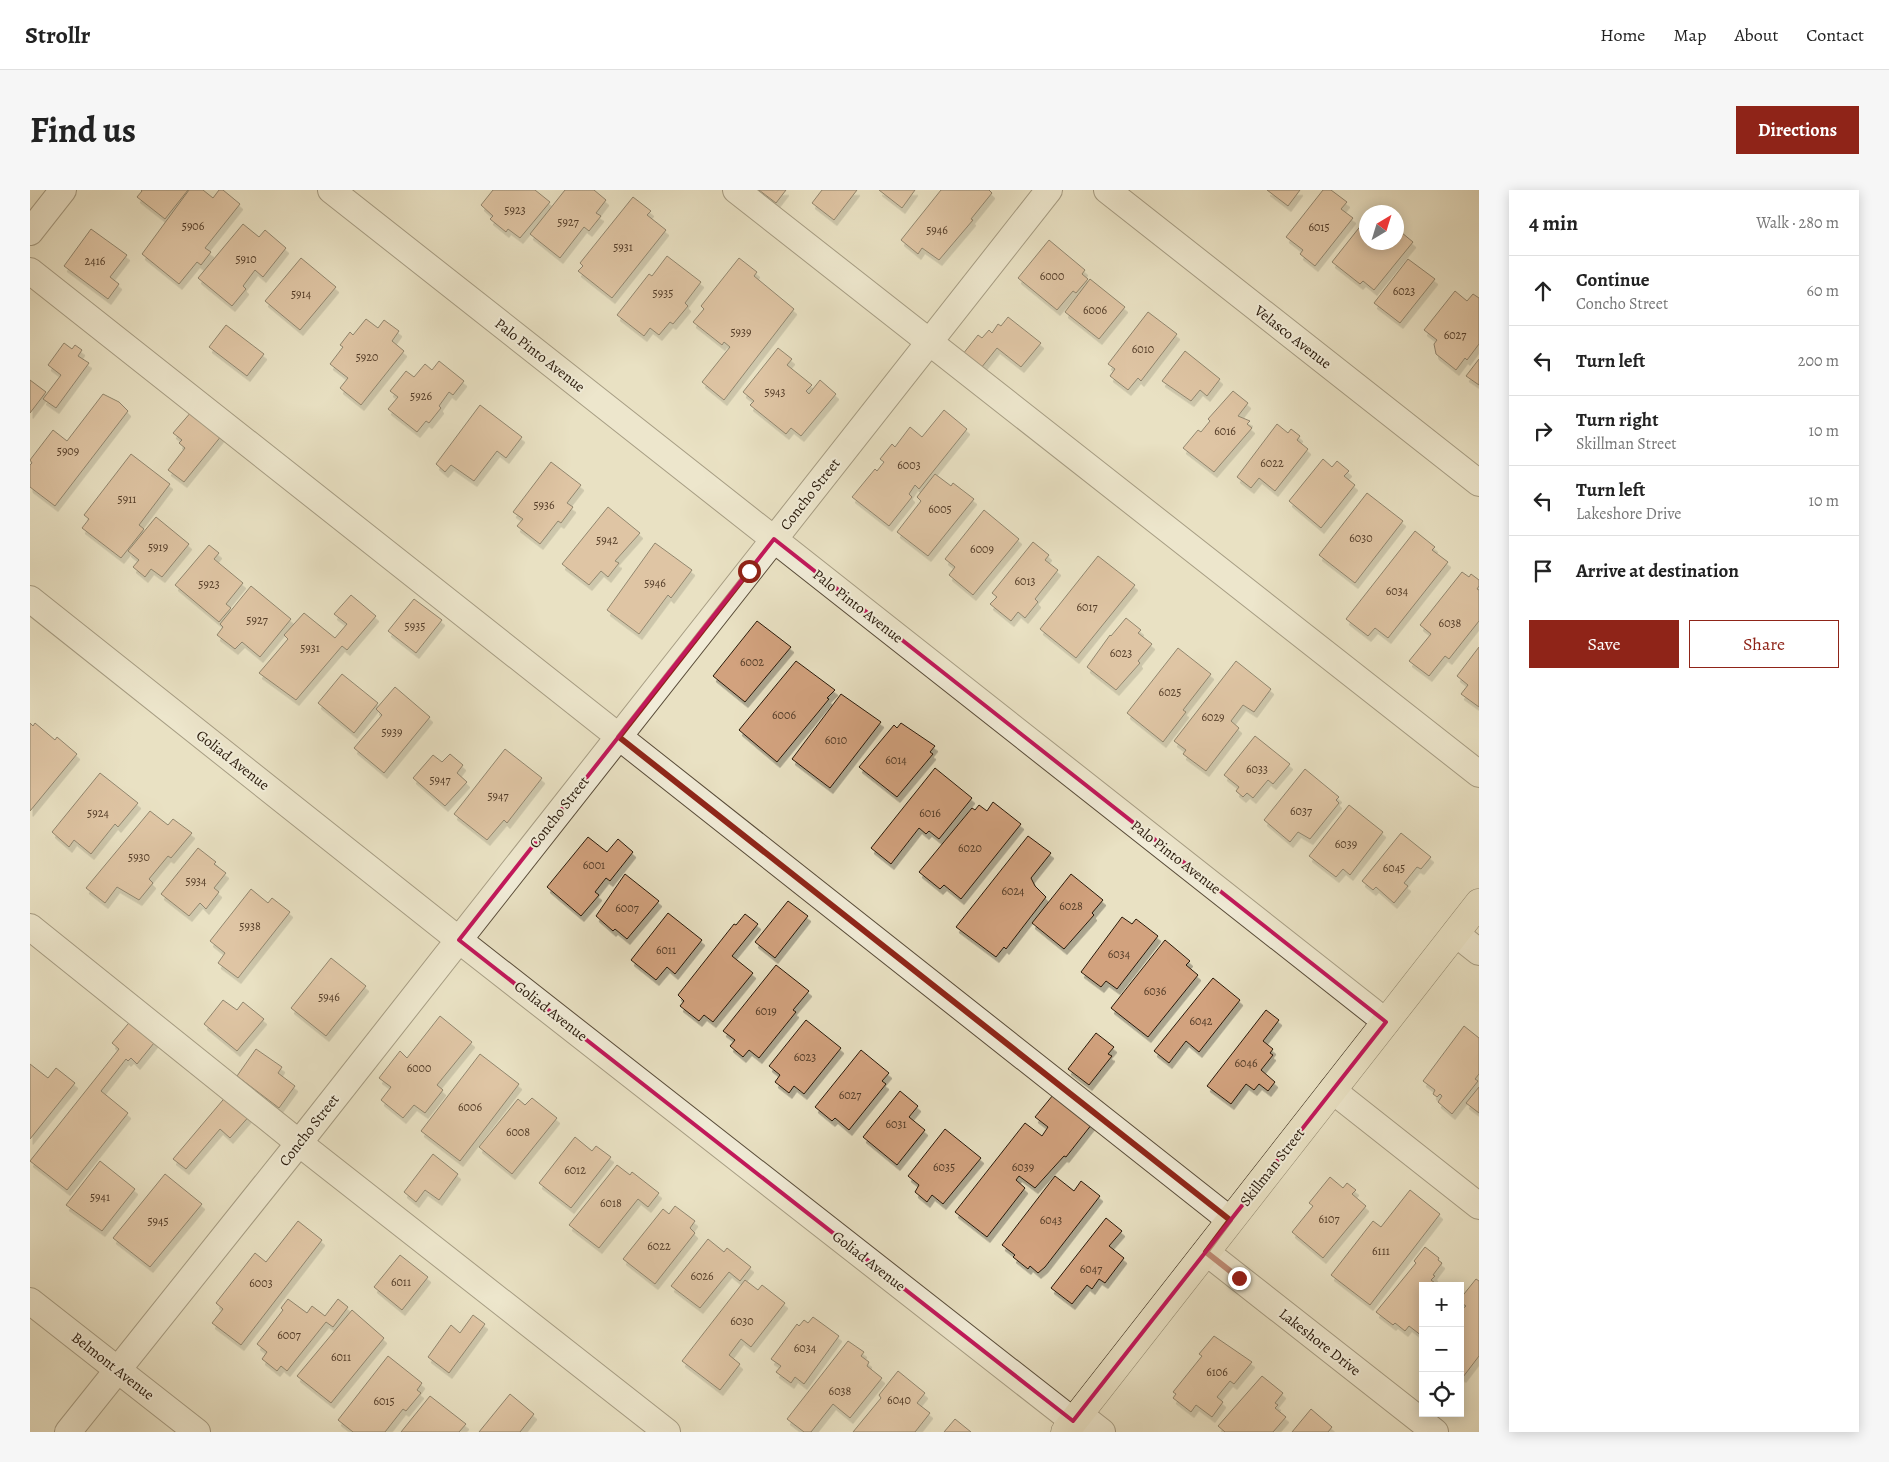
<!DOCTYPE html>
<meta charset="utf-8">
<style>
body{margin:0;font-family:Alegreya,serif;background:#f6f6f6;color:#222}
.controls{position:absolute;right:15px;bottom:15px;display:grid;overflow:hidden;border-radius:0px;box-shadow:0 2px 12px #0003}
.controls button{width:45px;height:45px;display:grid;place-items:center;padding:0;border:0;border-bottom:1px solid #e0e0e0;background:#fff;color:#222;font:25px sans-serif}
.compass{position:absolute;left:1329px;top:15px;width:45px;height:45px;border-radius:50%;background:#fff;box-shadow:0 2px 12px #0003;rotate:38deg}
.stop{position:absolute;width:15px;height:15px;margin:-11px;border:4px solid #8f2418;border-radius:50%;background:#fff}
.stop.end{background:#8f2418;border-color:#fff;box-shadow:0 1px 5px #0008}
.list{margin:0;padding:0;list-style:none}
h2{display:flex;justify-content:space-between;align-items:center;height:65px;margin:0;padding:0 20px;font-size:21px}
h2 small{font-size:16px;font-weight:400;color:#767676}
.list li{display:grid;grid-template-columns:32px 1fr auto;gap:15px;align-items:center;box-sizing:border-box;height:70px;padding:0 20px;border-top:1px solid #e0e0e0}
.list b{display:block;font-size:19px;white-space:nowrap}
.list p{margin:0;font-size:16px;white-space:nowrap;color:#767676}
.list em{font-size:16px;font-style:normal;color:#767676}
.actions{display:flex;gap:10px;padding:15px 20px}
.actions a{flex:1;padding:11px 0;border:1px solid #8f2418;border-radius:0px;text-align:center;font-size:18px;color:#8f2418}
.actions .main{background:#8f2418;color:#fff}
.icon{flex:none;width:28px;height:28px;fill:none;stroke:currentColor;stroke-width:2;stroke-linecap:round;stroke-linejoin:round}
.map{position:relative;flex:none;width:1449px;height:1242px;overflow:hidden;border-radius:0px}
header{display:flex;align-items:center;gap:30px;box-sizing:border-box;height:70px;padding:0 25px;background:#fff;border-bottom:1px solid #e0e0e0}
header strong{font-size:24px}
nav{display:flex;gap:28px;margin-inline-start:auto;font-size:18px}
.intro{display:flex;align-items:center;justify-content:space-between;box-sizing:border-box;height:120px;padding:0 30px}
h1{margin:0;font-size:35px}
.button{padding:12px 22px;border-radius:0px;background:#8f2418;color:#fff;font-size:18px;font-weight:700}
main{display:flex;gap:30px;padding:0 30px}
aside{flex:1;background:#fff;border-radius:0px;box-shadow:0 2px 12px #0003}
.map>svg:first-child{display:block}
.building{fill:#d2a27e;stroke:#28190a;filter:url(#shadow)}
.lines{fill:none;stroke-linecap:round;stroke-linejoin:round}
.minor-casing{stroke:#584b38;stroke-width:28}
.major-casing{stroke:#28190a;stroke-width:29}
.minor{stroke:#f1ecd8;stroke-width:26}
.major{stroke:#e9e1c3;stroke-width:28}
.route{stroke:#8f2418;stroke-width:6}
.marked{fill:none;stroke:#c2185b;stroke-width:4;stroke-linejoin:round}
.labels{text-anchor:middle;stroke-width:4;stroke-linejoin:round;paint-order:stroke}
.number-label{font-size:12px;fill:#523b27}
.street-label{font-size:15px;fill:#28190a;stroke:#f1ecd8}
</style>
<header>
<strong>Strollr</strong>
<nav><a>Home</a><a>Map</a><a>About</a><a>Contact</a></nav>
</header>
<div class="intro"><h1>Find us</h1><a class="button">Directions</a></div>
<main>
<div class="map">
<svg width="1449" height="1242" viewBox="0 0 1449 1242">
<defs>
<filter id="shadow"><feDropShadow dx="3" dy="5.5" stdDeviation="0" flood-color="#0004"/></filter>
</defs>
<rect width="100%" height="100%" fill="#e9e1c3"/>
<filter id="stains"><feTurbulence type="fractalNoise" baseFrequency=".004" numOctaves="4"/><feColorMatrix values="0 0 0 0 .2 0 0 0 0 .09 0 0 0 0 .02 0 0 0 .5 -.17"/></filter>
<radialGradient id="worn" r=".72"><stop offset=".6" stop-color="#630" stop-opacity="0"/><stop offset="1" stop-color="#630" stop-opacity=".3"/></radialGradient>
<path class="building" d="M111 0H158L135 29 107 7 112 1Z
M159 0H173L183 8 189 0H193L210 14 175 58 181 62 171 75 167 72 149 94 112 64Z
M463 0H505L520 12 490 48 478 39 476 42 460 29 463 26 451 15Z
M535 0H564L576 10 566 23 571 26 559 41 554 37 530 68 500 44Z
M729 0H756L746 13Z
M792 0H827L804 30 782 13Z
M849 0H885L872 18Z
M911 0H959L962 3 941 29 943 30 909 70 892 58 888 64 871 50Z
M1237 0H1270L1258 16Z
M1293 0H1301L1317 12 1311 19 1323 28 1285 76 1270 64 1273 60 1256 47Z
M603 7 621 21 617 25 636 40 582 108 548 81 553 76 550 73Z
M1336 29V52H1366V38L1383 52 1344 100 1333 91 1330 94 1302 72Z
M213 34 229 47 235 40 256 58 233 87 225 80 213 96 216 99 202 116 168 88Z
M61 39 97 65 80 87 89 94 78 109 34 76Z
M1019 50 1055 80 1052 84 1058 89 1046 103 1043 101 1027 120 988 88Z
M637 66 671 92 655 113 658 116 643 134 640 132 629 145 620 138 614 146 587 125 619 84 622 86Z
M271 68 306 97 270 140 235 111Z
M709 68 727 82 724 86 764 119 694 210 672 192 700 157 694 152 692 155 663 132 674 119 671 116Z
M1378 69 1405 89 1370 133 1344 113Z
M1060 89 1095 117 1069 149 1035 122Z
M1425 101 1437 111 1443 104 1449 108V154L1437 170 1435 168 1426 180 1406 164 1404 154 1407 150 1394 140Z
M1118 122 1147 144 1111 191 1108 188 1098 200 1080 186 1085 179 1078 174Z
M978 127 1011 153 991 177 967 158 947 183 929 169 948 145 952 148 959 140 962 143 968 134 971 136Z
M336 129 348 138 354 130 369 141 362 151 374 161 331 215 310 198 318 188 300 174 313 157 310 155 320 142 323 145Z
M196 135 234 164 217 186 179 157Z
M34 153 42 159 45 155 52 160 48 166 59 173 26 218 13 209 31 185 18 175Z
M748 158 762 169 757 175 782 195 776 201 779 204 790 190 806 204 771 246 761 238 756 244 720 215 724 211 713 202Z
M1155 161 1190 189 1177 206 1170 200 1161 211 1132 191Z
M1449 169V195L1436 186Z
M409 171 434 191 423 205 419 202 409 216 411 218 399 233 396 231 387 242 358 219 368 207 360 201 376 181 384 187 395 174 402 180Z
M0 190 16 202 0 223Z
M1203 201 1218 213 1208 226 1220 231 1217 234 1222 238 1184 282 1153 258 1168 240 1171 242 1180 231 1178 229Z
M73 204 89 212 98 221 25 316 0 297V275L2 273 0 270 23 240 37 251Z
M450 215 492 247 476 268 467 261 444 291 421 275 415 282 406 274Z
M914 220 937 239 889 299 885 295 879 304 882 307 859 336 822 307 845 279 847 281 854 272 850 269 862 254 865 257 880 237 892 247Z
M162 221 192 245 154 292 138 280 155 258 149 253 152 250 143 243Z
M1247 234 1258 243 1261 239 1270 246 1267 250 1278 259 1245 301 1229 288 1221 298 1207 287Z
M101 264 140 294 109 335 114 339 91 368 52 338 59 329 54 325Z
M1293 269 1302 277 1307 271 1319 281 1314 286 1325 295 1291 338 1259 311Z
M521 272 551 295 537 313 543 317 531 333 528 331 510 354 487 336 493 329 483 322Z
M905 284 921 296 923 293 944 309 898 366 867 342 891 311 887 307Z
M1337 303 1373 331 1325 393 1289 365Z
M578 317 610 343 585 371 589 373 578 387 571 381 559 395 532 374Z
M954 320 989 349 943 405 919 385 925 377 915 369Z
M126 327 159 354 132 387 121 379 115 387 103 377 109 370 98 361Z
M1385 341 1405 357 1402 360 1418 372 1358 448 1345 438 1338 446 1316 429Z
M1003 352 1019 365 1015 370 1028 380 1005 409 1008 412 995 428 988 422 981 431 960 414 967 407 962 403Z
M625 353 662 380 641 408 638 405 609 444 577 420Z
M179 355 189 363 184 369 213 393 196 414 201 418 189 432 145 395Z
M1068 366 1105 395 1046 468 1010 439Z
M1432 382 1439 387 1441 384 1449 390V396L1447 399 1449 400V431L1419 469 1415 466 1399 486 1379 471 1401 444 1390 435Z
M221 396 261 429 230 467 212 452 205 459 187 445 193 437 190 434Z
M321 405 346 426 317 460 312 456 266 510 229 483 258 449 254 445 274 423 305 448 317 434 304 424Z
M384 409 412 430 386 463 358 441Z
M1096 428 1111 440 1108 443 1122 454 1108 471 1110 473 1086 500 1057 477 1080 445 1081 446Z
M727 431 761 457 715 512 683 486Z
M1449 457V517L1431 504 1438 495 1427 486Z
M1148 458 1181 484 1153 520 1156 522 1133 552 1097 523Z
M766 471 805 500 797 508 799 509 747 572 709 540Z
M1206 471 1241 499 1224 522 1213 515 1201 531 1209 538 1176 581 1153 564 1156 560 1144 551Z
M312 484 348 513 324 543 288 513Z
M365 497 400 527 354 583 324 558 352 525 346 519Z
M811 504 851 532 800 598 762 569Z
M0 533 3 536 5 533 25 550 27 547 47 564 0 621Z
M871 533 905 556 900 562 903 564 867 607 829 577 864 535 867 538Z
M1225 546 1260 574 1243 594 1238 590 1223 608 1217 603 1213 607 1206 601 1209 597 1194 585Z
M475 559 512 588 477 633 474 630 457 650 424 624Z
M420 564 433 575 427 583 437 592 415 616 383 588 403 565 412 572Z
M905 578 942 608 909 649 899 641 896 644 889 638 861 674 841 658Z
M1275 579 1309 607 1306 610 1309 613 1280 649 1268 642 1260 652 1234 630Z
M70 583 108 613 88 637 85 634 61 664 44 650 39 657 22 642Z
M963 612 991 634 931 709 914 695 910 699 889 682 942 618 945 620 949 615 957 621Z
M1319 615 1353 642 1320 685 1313 679 1306 687 1279 666Z
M120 621 138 635 143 629 162 643 141 668 138 666 119 689 123 693 109 710 87 697 75 713 56 698Z
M1371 643 1401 667 1391 679 1387 677 1374 693 1378 696 1364 713 1346 697 1343 700 1332 691Z
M998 646 1021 663 1001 688 1005 696 1016 707 976 759 974 757 966 767 926 737Z
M558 647 577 662 588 649 603 662 580 691 576 688 565 702 569 705 551 726 517 697Z
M168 658 186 672 184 674 196 683 184 698 189 702 176 719 170 713 159 726 131 704Z
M595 684 629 711 597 749 585 739 583 741 566 726Z
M1041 684 1073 710 1062 723 1064 725 1034 759 1002 733Z
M221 699 238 713 242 708 260 722 208 788 188 773 195 763 180 751Z
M758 711 778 726 745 768 725 752Z
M638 723 672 750 645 784 637 777 626 790 601 770Z
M715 724 728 734 702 766 723 783 683 832 674 825 669 831 650 816 654 811 648 805 704 734 706 735Z
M1092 727 1102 734 1106 729 1128 746 1087 799 1076 791 1071 797 1051 782Z
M1135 750 1160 771 1156 775 1168 785 1118 847 1081 818Z
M301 768 336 796 296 846 261 818Z
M746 775 779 801 763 820 766 822 729 868 719 860 713 867 700 856 705 850 693 841Z
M1183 788 1210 810 1169 862 1156 851 1139 873 1124 861Z
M193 810 207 820 213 812 234 829 207 861 174 834Z
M1236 820 1249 830 1233 851 1243 859 1240 863 1243 865 1231 880 1245 892 1238 901 1229 894 1224 900 1216 894 1201 914 1177 896Z
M410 826 442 852 407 895 413 900 395 923 384 915 373 928 351 910 361 897 349 888 370 861 377 868Z
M103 828 128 848 107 874 101 868 98 871 96 869 71 901 98 923 37 1000 0 971 89 859 82 853Z
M776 830 811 858 774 904 764 896 759 903 745 892 750 885 739 876Z
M1434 836 1449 848V884L1445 889 1448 891 1422 924 1408 912 1412 906 1410 904 1407 907 1403 904 1405 900 1393 891Z
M1066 843 1084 857 1078 864 1082 866 1059 895 1038 879Z
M226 859 252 877 248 883 265 896 249 918 207 886Z
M831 860 859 883 852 891 856 894 819 940 805 928 802 931 785 917Z
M450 864 489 894 430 971 391 941Z
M0 874 18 888 26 878 45 893 0 949Z
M1449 897V923L1436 913Z
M870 901 888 916 879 927 895 940 867 975 833 947Z
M198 904 221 924 200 948 190 939 156 979 143 969Z
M1023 905 1062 934 1036 967 1034 966 1005 998 989 986 986 990 995 998 957 1047 925 1022 995 933 1012 946 1018 937 1005 927Z
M502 908 527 928 482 984 449 957 488 909 495 915Z
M915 939 951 968 913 1014 902 1005 897 1012 885 1002 889 995 878 986Z
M545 947 562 961 566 956 581 967 541 1018 509 993Z
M403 964 428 984 409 1010 395 1000 386 1012 374 1002Z
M70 971 105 999 72 1041 36 1015Z
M587 975 600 985 602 982 629 1003 618 1017 608 1009 569 1058 539 1035Z
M135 984 172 1014 120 1077 83 1048Z
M1025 986 1044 1001 1051 991 1070 1006 1015 1077 1008 1083 1000 1076 998 1079 983 1067 985 1065 972 1055Z
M1300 987 1313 998 1317 993 1326 1000 1322 1004 1336 1016 1293 1068 1262 1042 1283 1016 1279 1013Z
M1380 1000 1410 1024 1340 1115 1301 1085 1343 1031 1351 1037Z
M645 1016 665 1031 660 1038 665 1043 625 1094 593 1069 633 1019 639 1024Z
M1076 1028 1092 1041 1079 1056 1094 1068 1075 1093 1069 1089 1062 1099 1057 1095 1042 1114 1021 1098Z
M268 1031 292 1050 211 1155 182 1133 193 1119 186 1113 225 1063 236 1072Z
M678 1049 694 1062 697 1058 721 1077 710 1091 699 1082 670 1118 641 1096Z
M1395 1057 1409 1068 1408 1070 1412 1073 1403 1085 1405 1086 1401 1090 1409 1096H1393L1392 1146 1379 1136 1375 1141 1365 1133 1363 1135 1346 1122 1386 1073 1384 1071Z
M370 1065 398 1087 372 1120 344 1097Z
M1446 1089 1449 1091V1166L1433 1187 1430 1185V1121L1436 1116 1430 1112V1109Z
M715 1090 728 1100 732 1095 755 1113 721 1157 711 1149 699 1165 710 1174 690 1200 652 1171Z
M258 1109 277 1123 282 1116 295 1126 308 1109 318 1117 303 1137 296 1132 257 1181 251 1176 247 1181 232 1169 237 1162 227 1154 253 1120 251 1118Z
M322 1120 354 1148 301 1213 267 1186Z
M443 1125 455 1134 419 1183 398 1167 421 1135 430 1143Z
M783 1127 809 1146 774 1194 765 1187 761 1193 746 1182 751 1176 741 1169 767 1134 769 1136 774 1130 778 1133Z
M1184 1146 1222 1172 1204 1194 1200 1191 1187 1207 1193 1212 1182 1227 1166 1215 1161 1222 1143 1208 1146 1204 1143 1202 1172 1166 1169 1164Z
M818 1151 834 1162 831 1166 839 1172 837 1176 852 1188 820 1228 803 1214 781 1242H774L757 1229Z
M358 1166 392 1193 387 1200 391 1203 376 1221 373 1219 355 1242H323L308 1230Z
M868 1181 895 1203 887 1213 900 1223 885 1242H823L851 1208 849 1205Z
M1232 1186 1253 1203 1245 1213 1248 1215 1245 1218 1256 1227 1243 1242H1195L1188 1236Z
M480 1204 504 1224 490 1242H449Z
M400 1206 436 1234 429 1242H371Z
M1281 1219 1302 1237 1298 1242H1262Z
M925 1229 941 1242H914Z"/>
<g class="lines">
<g class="minor-casing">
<path id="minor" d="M301 0 1356 832
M706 0 1449 584
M1077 0 1449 293
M0 42 33 0
M0 81 1200 1030
M0 409 429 750 1043 1231
M0 737 269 953 637 1242
M1425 743 1449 762
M1302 900 1449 1016
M1176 1062 1405 1242
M0 1111 167 1242
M1049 1224 1072 1242
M38 1242 269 953 1019 0"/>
</g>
<g class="major-casing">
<path id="major" d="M1035 1242 1449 713"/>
</g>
<use href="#minor" class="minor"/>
<use href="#major" class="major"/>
</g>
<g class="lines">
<path class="route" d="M719 381 589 547 1200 1030 1176 1062 1209 1088"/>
</g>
<path d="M0 0H1449V1242H0ZM744 349 1356 832 1043 1231 429 750Z" fill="#e9e1c3" fill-opacity=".55" fill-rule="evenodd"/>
<path class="marked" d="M744 349 1356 832 1043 1231 429 750Z"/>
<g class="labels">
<g class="number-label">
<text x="485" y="24">5923</text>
<text x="538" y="36">5927</text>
<text x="163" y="40">5906</text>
<text x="1289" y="41">6015</text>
<text x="907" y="44">5946</text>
<text x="593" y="61">5931</text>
<text x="216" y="73">5910</text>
<text x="65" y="75">2416</text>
<text x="1022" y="90">6000</text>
<text x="1374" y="105">6023</text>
<text x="633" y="107">5935</text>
<text x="271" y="108">5914</text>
<text x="1065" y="124">6006</text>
<text x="711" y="146">5939</text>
<text x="1425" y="149">6027</text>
<text x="1113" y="163">6010</text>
<text x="337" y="171">5920</text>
<text x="745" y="206">5943</text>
<text x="391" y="210">5926</text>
<text x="1195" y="245">6016</text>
<text x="38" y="265">5909</text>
<text x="1242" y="277">6022</text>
<text x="879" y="279">6003</text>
<text x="97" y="313">5911</text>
<text x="514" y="319">5936</text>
<text x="910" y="323">6005</text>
<text x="1331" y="352">6030</text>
<text x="577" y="354">5942</text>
<text x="128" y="361">5919</text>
<text x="952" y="363">6009</text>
<text x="995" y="395">6013</text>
<text x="625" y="397">5946</text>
<text x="179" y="398">5923</text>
<text x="1367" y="405">6034</text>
<text x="1057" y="421">6017</text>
<text x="227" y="434">5927</text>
<text x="1420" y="437">6038</text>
<text x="385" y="440">5935</text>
<text x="280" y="462">5931</text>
<text x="1091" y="467">6023</text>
<text x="722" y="476">6002</text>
<text x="1140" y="506">6025</text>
<text x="754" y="529">6006</text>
<text x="1183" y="531">6029</text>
<text x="362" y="546">5939</text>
<text x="806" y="554">6010</text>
<text x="866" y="574">6014</text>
<text x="1227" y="583">6033</text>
<text x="410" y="594">5947</text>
<text x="468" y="610">5947</text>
<text x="1271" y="625">6037</text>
<text x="68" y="627">5924</text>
<text x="900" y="627">6016</text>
<text x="1316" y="658">6039</text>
<text x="940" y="662">6020</text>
<text x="109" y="671">5930</text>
<text x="564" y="679">6001</text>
<text x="1364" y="682">6045</text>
<text x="166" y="695">5934</text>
<text x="983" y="705">6024</text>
<text x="1041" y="720">6028</text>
<text x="597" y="722">6007</text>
<text x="220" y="740">5938</text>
<text x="636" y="764">6011</text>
<text x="1089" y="768">6034</text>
<text x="1125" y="805">6036</text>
<text x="299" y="811">5946</text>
<text x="736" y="825">6019</text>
<text x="1171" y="835">6042</text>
<text x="775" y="871">6023</text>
<text x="1216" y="877">6046</text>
<text x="389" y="882">6000</text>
<text x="820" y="909">6027</text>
<text x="440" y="921">6006</text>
<text x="866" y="938">6031</text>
<text x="488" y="946">6008</text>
<text x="914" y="981">6035</text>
<text x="993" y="981">6039</text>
<text x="545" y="984">6012</text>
<text x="70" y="1011">5941</text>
<text x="581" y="1017">6018</text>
<text x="1299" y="1033">6107</text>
<text x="1021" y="1034">6043</text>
<text x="128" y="1035">5945</text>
<text x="629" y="1060">6022</text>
<text x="1351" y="1065">6111</text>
<text x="1061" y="1083">6047</text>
<text x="672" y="1090">6026</text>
<text x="371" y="1096">6011</text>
<text x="231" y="1097">6003</text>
<text x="712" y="1135">6030</text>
<text x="259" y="1149">6007</text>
<text x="775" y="1162">6034</text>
<text x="311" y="1171">6011</text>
<text x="1187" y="1186">6106</text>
<text x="810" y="1205">6038</text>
<text x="869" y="1214">6040</text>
<text x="354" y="1215">6015</text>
</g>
<g class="street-label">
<text transform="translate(1263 147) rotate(38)" y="5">Velasco Avenue</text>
<text transform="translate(510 165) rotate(38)" y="5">Palo Pinto Avenue</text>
<text transform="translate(780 304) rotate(-52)" y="5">Concho Street</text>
<text transform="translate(828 416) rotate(38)" y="5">Palo Pinto Avenue</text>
<text transform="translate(203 570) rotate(38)" y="5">Goliad Avenue</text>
<text transform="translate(529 622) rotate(-52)" y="5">Concho Street</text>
<text transform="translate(1146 667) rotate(38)" y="5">Palo Pinto Avenue</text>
<text transform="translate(521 821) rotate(38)" y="5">Goliad Avenue</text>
<text transform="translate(279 940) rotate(-52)" y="5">Concho Street</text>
<text transform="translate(1242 977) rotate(-52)" y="5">Skillman Street</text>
<text transform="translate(839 1071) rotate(38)" y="5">Goliad Avenue</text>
<text transform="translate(1290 1152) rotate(38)" y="5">Lakeshore Drive</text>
<text transform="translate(83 1176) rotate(38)" y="5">Belmont Avenue</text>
</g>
</g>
<rect width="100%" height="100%" filter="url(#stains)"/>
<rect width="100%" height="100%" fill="url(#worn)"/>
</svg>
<div class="controls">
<button>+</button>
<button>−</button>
<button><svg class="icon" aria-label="locate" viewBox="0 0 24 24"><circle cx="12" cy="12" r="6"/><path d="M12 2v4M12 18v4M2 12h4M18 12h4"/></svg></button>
</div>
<svg class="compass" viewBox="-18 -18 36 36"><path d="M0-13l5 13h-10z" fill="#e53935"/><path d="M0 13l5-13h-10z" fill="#767676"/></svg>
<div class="stop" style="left:719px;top:381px"></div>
<div class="stop end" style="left:1209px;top:1088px"></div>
</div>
<aside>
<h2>4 min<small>Walk · 280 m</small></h2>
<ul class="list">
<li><svg class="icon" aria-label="ahead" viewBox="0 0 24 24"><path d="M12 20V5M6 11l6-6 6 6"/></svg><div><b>Continue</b><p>Concho Street</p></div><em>60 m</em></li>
<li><svg class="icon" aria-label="left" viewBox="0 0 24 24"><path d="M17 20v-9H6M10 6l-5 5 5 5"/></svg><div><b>Turn left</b></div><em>200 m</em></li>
<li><svg class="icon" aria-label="right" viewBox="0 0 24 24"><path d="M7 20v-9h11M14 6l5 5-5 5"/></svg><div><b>Turn right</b><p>Skillman Street</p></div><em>10 m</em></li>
<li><svg class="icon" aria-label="left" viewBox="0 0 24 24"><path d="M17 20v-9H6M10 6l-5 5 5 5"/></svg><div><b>Turn left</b><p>Lakeshore Drive</p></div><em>10 m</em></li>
<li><svg class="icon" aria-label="arrive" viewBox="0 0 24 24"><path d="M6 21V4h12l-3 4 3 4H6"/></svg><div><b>Arrive at destination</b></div></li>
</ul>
<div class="actions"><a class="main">Save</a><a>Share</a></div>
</aside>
</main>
